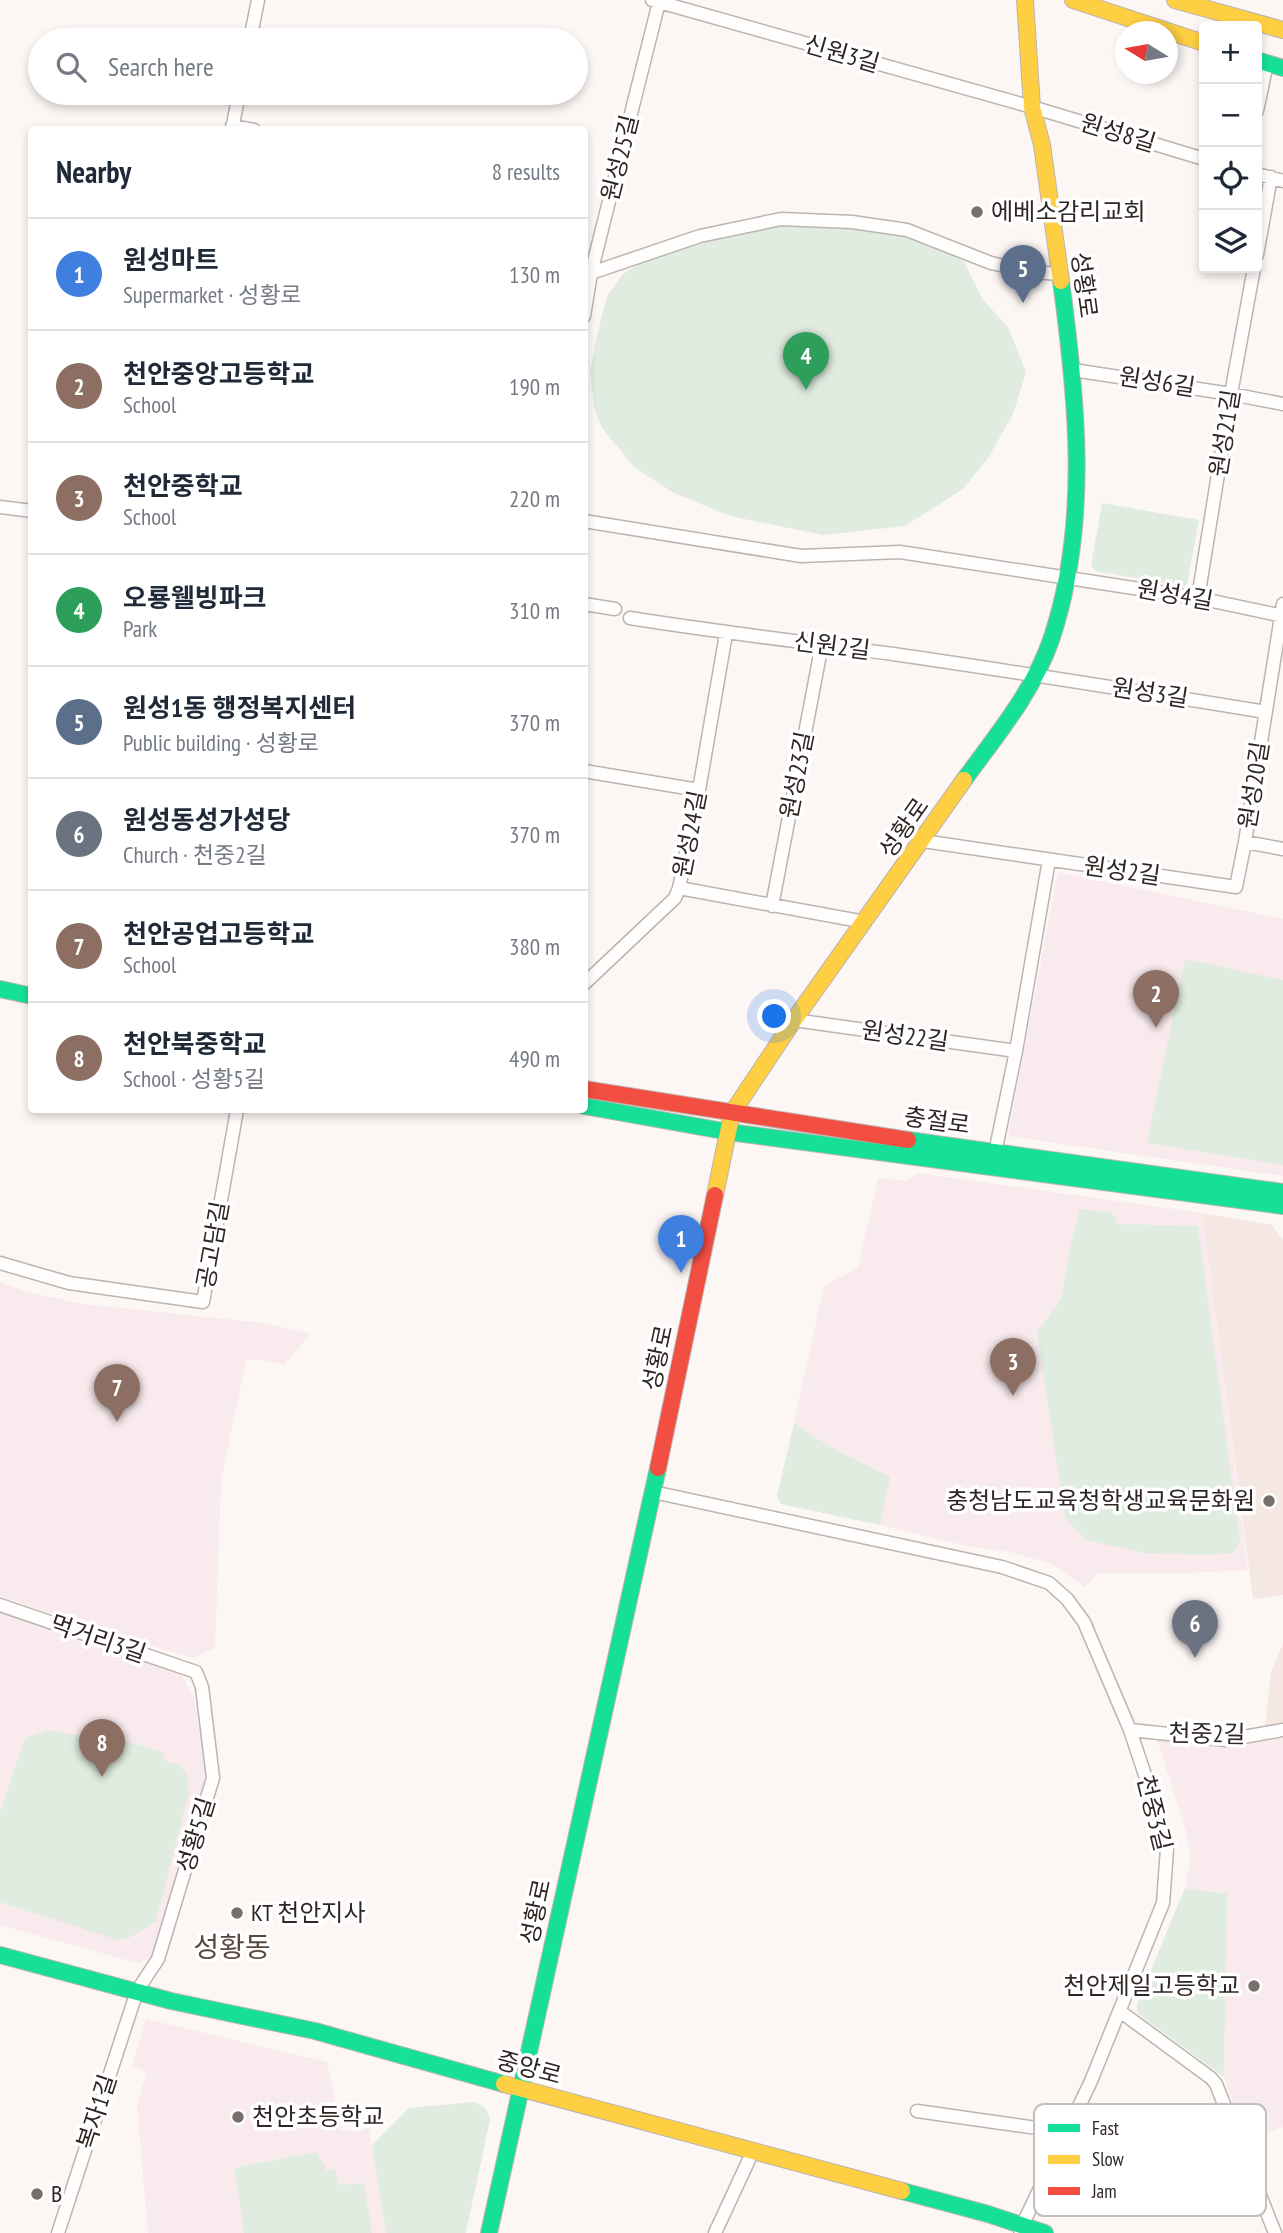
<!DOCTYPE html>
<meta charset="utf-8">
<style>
body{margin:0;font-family:"PT Sans Narrow","Noto Sans KR",sans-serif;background:#f6f6f7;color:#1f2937}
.controls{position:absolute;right:21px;top:21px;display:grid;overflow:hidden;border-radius:7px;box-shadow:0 4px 10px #0003}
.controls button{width:63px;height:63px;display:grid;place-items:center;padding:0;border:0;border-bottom:2px solid #e0e1e3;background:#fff;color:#1f2937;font:35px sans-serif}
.compass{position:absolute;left:1115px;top:21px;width:63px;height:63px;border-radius:50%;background:#fff;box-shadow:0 4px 10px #0003;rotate:281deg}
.you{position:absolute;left:775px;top:1017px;width:24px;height:24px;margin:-18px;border:5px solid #fff;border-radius:50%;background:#1a73e8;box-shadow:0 0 0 10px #1a73e833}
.badge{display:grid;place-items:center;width:46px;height:46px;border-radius:50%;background:#db2777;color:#fff;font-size:23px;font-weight:700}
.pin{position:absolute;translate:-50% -58px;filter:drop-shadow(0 2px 4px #0008)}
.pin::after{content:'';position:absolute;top:37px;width:24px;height:21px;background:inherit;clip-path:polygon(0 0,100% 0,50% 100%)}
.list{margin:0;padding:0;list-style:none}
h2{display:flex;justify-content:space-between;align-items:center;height:91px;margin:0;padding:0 28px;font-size:30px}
h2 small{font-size:23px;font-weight:400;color:#747a83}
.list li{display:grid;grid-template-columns:46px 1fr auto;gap:21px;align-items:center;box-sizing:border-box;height:112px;padding:0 28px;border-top:2px solid #e0e1e3}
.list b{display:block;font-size:26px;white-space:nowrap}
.list p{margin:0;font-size:23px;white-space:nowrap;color:#747a83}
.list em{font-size:23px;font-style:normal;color:#747a83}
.icon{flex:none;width:38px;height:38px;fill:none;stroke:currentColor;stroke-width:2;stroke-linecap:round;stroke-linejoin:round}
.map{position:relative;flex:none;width:1283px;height:2233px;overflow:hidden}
.search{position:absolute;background:#fff;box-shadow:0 4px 10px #0003;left:28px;top:28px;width:560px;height:77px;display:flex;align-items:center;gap:18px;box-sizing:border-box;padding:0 24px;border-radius:38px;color:#747a83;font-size:26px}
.panel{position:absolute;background:#fff;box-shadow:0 4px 10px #0003;left:28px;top:126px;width:560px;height:987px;border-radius:7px}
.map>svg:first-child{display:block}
.built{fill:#f5e8e3}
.education{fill:#f8eaed}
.green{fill:#e0ecdf}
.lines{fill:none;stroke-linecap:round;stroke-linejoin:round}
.street-casing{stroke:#bbb4b1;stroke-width:15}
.fast-casing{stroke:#bbb4b1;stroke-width:18}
.slow-casing{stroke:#bbb4b1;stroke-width:18}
.jam-casing{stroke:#bbb4b1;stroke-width:18}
.street{stroke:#fffefd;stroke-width:12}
.fast{stroke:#16e098;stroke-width:16}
.slow{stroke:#ffcf43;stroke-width:16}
.jam{stroke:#f24e42;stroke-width:16}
.poi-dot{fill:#776f6c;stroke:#fff;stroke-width:2.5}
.labels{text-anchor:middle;stroke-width:7;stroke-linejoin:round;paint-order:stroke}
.street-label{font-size:24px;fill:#2f2623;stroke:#fff}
.poi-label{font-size:24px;fill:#2f2623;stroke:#fff;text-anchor:start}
.quarter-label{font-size:28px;fill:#5a473f;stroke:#fff}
.key{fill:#fff;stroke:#c1bebd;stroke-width:2}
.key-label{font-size:19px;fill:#2f2623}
</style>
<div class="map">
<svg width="1283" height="2233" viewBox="0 0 1283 2233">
<rect width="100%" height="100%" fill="#fcf6f4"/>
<path class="built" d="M1202 1213 1272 1225 1283 1240V1595L1253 1599Z
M1283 1643V1722L1265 1727 1271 1672Z"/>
<path class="education" d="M1058 872 1283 919V1176L1008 1136Z
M918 1173 1202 1213 1248 1570 1185 1573H1098L1085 1587 1051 1564 1035 1559 1010 1552 967 1546 880 1525 889 1477 837 1451 794 1423 824 1286 858 1268 878 1178 906 1181Z
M0 1282 28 1292 82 1304 264 1323 311 1334 284 1364 259 1359 246 1361 221 1480 215 1648 192 1658 81 1624 0 1596Z
M0 1612 181 1673 194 1699 206 1765 203 1789 152 1958 138 1963 0 1925Z
M1156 1736 1202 1745H1246L1283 1738V2127L1247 2140 1224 2077 1227 1894 1185 1888 1191 1856 1186 1831Z
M146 2019 327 2062 341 2131 369 2128 386 2233H148L137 2105 147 2071 132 2066Z"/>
<path class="green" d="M783 223 852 228 909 236 946 250 964 262 983 300 1008 327 1026 372 1013 414 988 458 963 489 905 526 823 535 730 516 674 493 635 468 602 428 594 408 590 372 597 335 607 296 624 273 650 258 702 241Z
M1102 503 1199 520 1187 584 1183 587 1096 571 1091 566Z
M1185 959 1283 980V1165L1147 1143Z
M1080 1209 1113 1213 1117 1224 1198 1226 1240 1542 1232 1553 1209 1555 1144 1553 1086 1540 1065 1517 1037 1332 1061 1299 1073 1234Z
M794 1423 837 1451 890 1477 880 1525 781 1504 777 1496Z
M86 1729 165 1753 162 1760 181 1765 187 1775 189 1792 156 1921 129 1938 118 1940 0 1902V1812L25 1738 48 1730 82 1736Z
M1185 1888 1227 1894 1224 2077 1137 2013V2004Z
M475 2102 486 2109 490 2119 466 2233H386L372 2145 409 2108Z
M317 2152 327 2171 335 2169 338 2185 364 2183 372 2233H244L234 2168Z"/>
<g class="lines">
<g class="street-casing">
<path id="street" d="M652 0 1032 107 1204 159
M250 40 258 0
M1257 111 1267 63
M232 126 254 130
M232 130 239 93
M1257 174 1283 181
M1257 255 1271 177
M591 273 700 236 781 219 852 222 907 230 991 263 1033 272 1060 274
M584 316 591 273 659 2
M1073 370 1231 394 1283 404
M0 507 32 511
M584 521 801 556 900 552 1198 598 1283 616
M1198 598 1231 394 1254 268
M584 604 615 609
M630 618C717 632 805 642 893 654 1018 672 1142 692 1266 712
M726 634 699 790 679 888 865 922
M584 771 699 790
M923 841 1236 887 1245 842 1283 849
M1245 842 1283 604
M772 906 822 644
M584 984 675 898 679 888
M794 1020 1016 1051
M995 1153 1016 1051 1049 860
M0 1263 69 1283 203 1302 237 1110
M653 1492 1002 1567 1049 1583 1067 1599 1084 1622 1130 1730 1161 1823 1167 1849 1163 1903 1091 2081 1020 2230
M0 1605 196 1672 202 1687 213 1778 158 1959 137 1991 58 2233
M1130 1730 1227 1740 1283 1730
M1121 2012 1211 2078 1216 2084 1275 2233
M917 2111 1065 2132
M715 2233 753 2151"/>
</g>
<g class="fast-casing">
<path id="fast" d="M1257 60 1283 68
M964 780C996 736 1033 692 1051 640 1090 525 1077 399 1061 281
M0 989 32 996
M584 1106 729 1132 1283 1206
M908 1140 1283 1192
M0 1955 171 2001 315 2031 504 2084
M902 2191 988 2214 1045 2233
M489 2233 658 1468"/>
</g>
<g class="slow-casing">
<path id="slow" d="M1025 0 1032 107 1042 145 1061 281
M1073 0 1204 43
M1175 0 1283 30
M715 1195 732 1113 794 1020 964 780
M504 2084 902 2191"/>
</g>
<g class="jam-casing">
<path id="jam" d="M584 1089 908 1140
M658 1468 715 1195"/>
</g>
<use href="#street" class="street"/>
<use href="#fast" class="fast"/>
<use href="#slow" class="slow"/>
<use href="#jam" class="jam"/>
</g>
<g class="poi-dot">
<circle cx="977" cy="212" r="7"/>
<circle cx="1269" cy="1501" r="7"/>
<circle cx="237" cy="1913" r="7"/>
<circle cx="1254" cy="1986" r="7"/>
<circle cx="238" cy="2117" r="7"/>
<circle cx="37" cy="2194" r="7"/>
</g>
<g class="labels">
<g class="street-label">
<text transform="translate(842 54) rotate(16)" y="8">신원3길</text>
<text transform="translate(1118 133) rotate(17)" y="8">원성8길</text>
<text transform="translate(620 158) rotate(-76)" y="8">원성25길</text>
<text transform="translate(1084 285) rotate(82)" y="8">성황로</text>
<text transform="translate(1157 382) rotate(9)" y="8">원성6길</text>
<text transform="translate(1225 433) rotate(-81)" y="8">원성21길</text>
<text transform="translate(1175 595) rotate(10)" y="8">원성4길</text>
<text transform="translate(832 646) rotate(7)" y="8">신원2길</text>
<text transform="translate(1150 693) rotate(9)" y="8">원성3길</text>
<text transform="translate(797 775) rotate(-79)" y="8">원성23길</text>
<text transform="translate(1254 785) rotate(-81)" y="8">원성20길</text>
<text transform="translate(904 828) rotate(-55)" y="8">성황로</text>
<text transform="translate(690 834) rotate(-79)" y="8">원성24길</text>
<text transform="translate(1122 871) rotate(8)" y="8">원성2길</text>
<text transform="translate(905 1036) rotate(8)" y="8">원성22길</text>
<text transform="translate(937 1121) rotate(8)" y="8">충절로</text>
<text transform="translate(213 1245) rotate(-80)" y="8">공고담길</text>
<text transform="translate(658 1358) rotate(-78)" y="8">성황로</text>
<text transform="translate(98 1639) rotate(19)" y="8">먹거리3길</text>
<text transform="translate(1207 1734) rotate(1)" y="8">천중2길</text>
<text transform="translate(1154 1813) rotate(76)" y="8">천중3길</text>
<text transform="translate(196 1835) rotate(-73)" y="8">성황5길</text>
<text transform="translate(536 1912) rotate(-78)" y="8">성황로</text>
<text transform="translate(529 2068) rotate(15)" y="8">중앙로</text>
<text transform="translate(97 2112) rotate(-72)" y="8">복자1길</text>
</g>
<g class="poi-label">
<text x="991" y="220">에베소감리교회</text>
<text x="1255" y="1509" text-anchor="end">충청남도교육청학생교육문화원</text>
<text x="251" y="1921">KT 천안지사</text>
<text x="1240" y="1994" text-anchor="end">천안제일고등학교</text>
<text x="252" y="2125">천안초등학교</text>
<text x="51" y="2202">B</text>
</g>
<g class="quarter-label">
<text x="232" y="1957">성황동</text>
</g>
</g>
<rect x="1034" y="2104" width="232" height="112" rx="10" class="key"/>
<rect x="1048" y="2124" width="32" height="8" fill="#16e098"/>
<rect x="1048" y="2155" width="32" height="9" fill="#ffcf43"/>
<rect x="1048" y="2187" width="32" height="8" fill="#f24e42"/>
<g class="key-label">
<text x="1092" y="2135">Fast</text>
<text x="1092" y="2166">Slow</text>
<text x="1092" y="2198">Jam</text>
</g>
</svg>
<div class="controls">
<button>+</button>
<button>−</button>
<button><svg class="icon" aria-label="locate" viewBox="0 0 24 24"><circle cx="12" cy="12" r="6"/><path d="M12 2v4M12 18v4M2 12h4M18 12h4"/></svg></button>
<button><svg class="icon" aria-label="layers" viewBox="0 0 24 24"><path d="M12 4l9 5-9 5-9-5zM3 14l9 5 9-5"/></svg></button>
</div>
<svg class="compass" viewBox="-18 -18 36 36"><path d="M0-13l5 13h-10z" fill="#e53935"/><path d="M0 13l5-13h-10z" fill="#747a83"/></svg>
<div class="you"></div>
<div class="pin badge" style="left:681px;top:1273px;background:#3f7fe0">1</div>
<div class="pin badge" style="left:1156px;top:1028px;background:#8d6e63">2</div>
<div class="pin badge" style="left:1013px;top:1396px;background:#8d6e63">3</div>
<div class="pin badge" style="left:806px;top:390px;background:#2e9e5b">4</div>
<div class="pin badge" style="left:1023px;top:303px;background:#5c6f8a">5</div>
<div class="pin badge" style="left:1195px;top:1658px;background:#6b7280">6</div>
<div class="pin badge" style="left:117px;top:1422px;background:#8d6e63">7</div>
<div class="pin badge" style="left:102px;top:1777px;background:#8d6e63">8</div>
<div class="search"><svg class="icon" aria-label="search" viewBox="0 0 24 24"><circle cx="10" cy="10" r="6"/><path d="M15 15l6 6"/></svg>Search here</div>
<section class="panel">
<h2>Nearby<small>8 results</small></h2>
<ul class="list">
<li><span class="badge" style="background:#3f7fe0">1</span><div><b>원성마트</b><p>Supermarket · 성황로</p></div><em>130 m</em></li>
<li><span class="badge" style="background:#8d6e63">2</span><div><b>천안중앙고등학교</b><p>School</p></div><em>190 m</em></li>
<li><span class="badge" style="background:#8d6e63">3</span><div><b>천안중학교</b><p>School</p></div><em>220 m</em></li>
<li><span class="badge" style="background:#2e9e5b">4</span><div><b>오룡웰빙파크</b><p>Park</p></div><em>310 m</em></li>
<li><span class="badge" style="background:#5c6f8a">5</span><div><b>원성1동 행정복지센터</b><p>Public building · 성황로</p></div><em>370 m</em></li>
<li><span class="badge" style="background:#6b7280">6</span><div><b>원성동성가성당</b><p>Church · 천중2길</p></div><em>370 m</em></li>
<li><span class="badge" style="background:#8d6e63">7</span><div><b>천안공업고등학교</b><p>School</p></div><em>380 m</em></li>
<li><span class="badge" style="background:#8d6e63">8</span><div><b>천안북중학교</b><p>School · 성황5길</p></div><em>490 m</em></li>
</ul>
</section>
</div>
